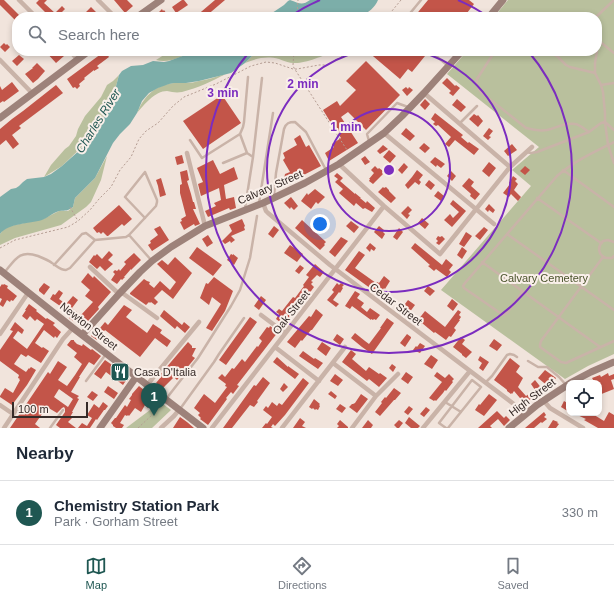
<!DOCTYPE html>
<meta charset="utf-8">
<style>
body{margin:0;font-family:Helvetica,sans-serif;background:#f6f6f7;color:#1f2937}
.controls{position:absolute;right:12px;bottom:12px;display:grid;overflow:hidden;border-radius:8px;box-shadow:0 2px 6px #0003}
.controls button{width:36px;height:36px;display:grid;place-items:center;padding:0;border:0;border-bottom:1px solid #e0e1e3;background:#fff;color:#1f2937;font:20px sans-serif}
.scale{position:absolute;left:12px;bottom:10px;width:76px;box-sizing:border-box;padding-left:4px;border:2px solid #362b28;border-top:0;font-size:11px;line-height:14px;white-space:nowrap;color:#362b28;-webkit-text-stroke:3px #f9efe9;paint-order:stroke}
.you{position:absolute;left:320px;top:224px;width:14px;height:14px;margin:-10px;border:3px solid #fff;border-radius:50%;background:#1a73e8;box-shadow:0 0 0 6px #1a73e833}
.badge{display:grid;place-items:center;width:26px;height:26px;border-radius:50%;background:#1f5752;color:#fff;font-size:13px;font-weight:700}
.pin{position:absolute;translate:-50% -33px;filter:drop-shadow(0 1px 2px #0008)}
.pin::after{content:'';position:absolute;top:21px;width:14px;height:12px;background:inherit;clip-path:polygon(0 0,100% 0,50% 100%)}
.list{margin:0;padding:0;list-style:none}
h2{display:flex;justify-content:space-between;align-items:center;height:52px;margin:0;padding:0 16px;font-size:17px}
h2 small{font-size:13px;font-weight:400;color:#747a83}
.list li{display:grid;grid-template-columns:26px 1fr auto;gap:12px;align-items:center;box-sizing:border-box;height:64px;padding:0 16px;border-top:1px solid #e0e1e3}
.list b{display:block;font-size:15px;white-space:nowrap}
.list p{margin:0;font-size:13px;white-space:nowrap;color:#747a83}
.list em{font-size:13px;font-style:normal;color:#747a83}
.icon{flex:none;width:22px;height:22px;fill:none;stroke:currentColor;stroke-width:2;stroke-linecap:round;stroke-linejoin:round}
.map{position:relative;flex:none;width:614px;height:428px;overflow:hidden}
.search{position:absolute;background:#fff;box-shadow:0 2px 6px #0003;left:12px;right:12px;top:12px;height:44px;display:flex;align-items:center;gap:10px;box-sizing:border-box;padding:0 14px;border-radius:16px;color:#747a83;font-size:15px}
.sheet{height:116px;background:#fff}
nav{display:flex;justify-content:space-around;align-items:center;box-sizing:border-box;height:56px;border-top:1px solid #e0e1e3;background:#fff;font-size:11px;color:#747a83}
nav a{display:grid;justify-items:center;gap:2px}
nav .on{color:#1f5752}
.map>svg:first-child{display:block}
.green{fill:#b9c09d}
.water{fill:#7caea9}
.building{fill:#c35549;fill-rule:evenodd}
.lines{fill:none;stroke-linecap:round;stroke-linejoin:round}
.path{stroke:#b59d93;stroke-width:1;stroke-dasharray:2 2;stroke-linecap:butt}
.lane{stroke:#c9b3a8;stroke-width:2.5}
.street{stroke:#c9b3a8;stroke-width:4.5}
.secondary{stroke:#9d827a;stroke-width:7}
.ring{fill:none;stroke:#7b2cbf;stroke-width:2}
.labels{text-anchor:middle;stroke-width:4;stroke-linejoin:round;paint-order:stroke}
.street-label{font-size:11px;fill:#362b28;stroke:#f9efe9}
.park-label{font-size:11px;fill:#4b542d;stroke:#f9efe9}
.poi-label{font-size:11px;fill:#362b28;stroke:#f9efe9;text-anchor:start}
.water-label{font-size:12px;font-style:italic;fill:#1f5752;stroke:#f9efe9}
.centre{fill:#7b2cbf;stroke:#f9efe9;stroke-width:2}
.ring-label{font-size:12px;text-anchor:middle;font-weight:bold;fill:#7b2cbf;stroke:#f9efe9;stroke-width:4;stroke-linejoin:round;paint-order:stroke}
</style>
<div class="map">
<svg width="614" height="428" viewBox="0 0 614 428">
<rect width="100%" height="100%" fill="#f1e4dc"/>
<path class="green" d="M508 0H614V354L588 366 565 379 441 290 531 186 512 170 539 147 447 74 467 51H597V17H494Z
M170 51H196C183 55 170 64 156 60Z
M260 51C272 51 285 52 298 52L299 51H332C325 56 303 64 294 63 289 63 284 61 279 59 267 56 257 58 245 63L253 55Z
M226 74C212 81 198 88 182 92 176 93 172 92 167 91 155 91 144 105 137 113 144 96 155 85 174 83 178 82 182 83 186 83 191 83 195 82 199 81 208 80 217 76 226 74Z
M119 75 115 90 108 110 87 142 62 166 44 177 51 165 65 149 69 146 76 136 78 129 85 116 101 97 107 85 113 81Z
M107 156 101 180 91 202 86 207 61 225 15 238 0 245V234L3 230 10 226 43 219 59 211H68L73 207 75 198 95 178Z
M159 401 171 410 152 428H126L150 410Z"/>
<path class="water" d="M290 0C299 3 302 6 310 0H378C375 8 368 12 361 17H266L284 5 288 1Z
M196 51H260L253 55 245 63 231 73 199 81 186 83H174L169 84 158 88 149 93 142 101 137 113 130 124 120 134 113 143 95 178 75 198 73 207C66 212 67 210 59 211 52 213 48 218 42 220 29 224 8 223 0 234V197L11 189 16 188 19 186 23 182 27 179 44 177 51 174 62 166 82 148 95 130 108 110 115 90 119 75 122 71 131 66 143 65 153 61 164 62 169 61Z"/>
<path class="building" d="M0 0H4L21 17H17V22L0 5Z
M39 0H47L44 3 55 13 62 6 65 9 61 13 65 17H50L36 3Z
M114 0H127L133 6 125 13Z
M182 0H184L188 5 176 13 172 7Z
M215 0H225L205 17H195Z
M428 0H469L474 4 467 13 471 17H414Z
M91 7 101 17H81Z
M162 9 163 11 164 10 169 17H154L160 13 159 12Z
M4 43 6 45 7 44 10 47 5 52 0 47Z
M45 51H59L64 56 56 63Z
M105 51 109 57 97 66 99 68 94 71V70L84 78 85 79 79 84 80 86 77 89 75 87 73 88 67 79Z
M367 51H419L425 56 412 72 408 69 400 79Z
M19 55 24 59 17 66 12 61Z
M366 61 400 95 366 130 348 112 341 117 358 143 329 161 325 153 334 147 332 144 341 138 338 134 340 133 333 122 331 123 323 110 337 101 340 106 356 90 346 81Z
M37 63 45 71 38 79 33 83 25 74 33 68H32Z
M447 78 455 86 456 85 460 88 453 96 449 93 451 91 442 83Z
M12 82 19 91 4 102 3 101 0 103V86L2 90Z
M56 85 63 93 19 126 21 128 12 135 19 144 13 149 6 140 0 145V129L12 119 23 111Z
M406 87 408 89 409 87 413 90 407 96 402 90Z
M222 95 241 123 203 149 183 121Z
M425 99 430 104 425 110 420 105Z
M457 99 466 107 461 112 452 105Z
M435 113 463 135 461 137 468 143 469 142 479 149 474 155 455 140 449 147 445 144 451 137 438 125 436 126 433 124 435 122 431 119Z
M474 114 477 116 478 115 483 121 478 127 469 119Z
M406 128 415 136 410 141 401 134Z
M489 128 493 131 489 136 491 137 488 140 483 136Z
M300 135 306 147 309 145 321 166 294 180 293 179 286 183 284 179 285 174 290 172 283 160 285 158 283 153 297 145 294 139Z
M424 143 430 148 425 153 419 148Z
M512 144 517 150 508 156 504 151Z
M383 145 388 149 380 154 377 151Z
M389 150 396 156 390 163 383 157Z
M182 155 184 163 177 165 175 157Z
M365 156 370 162 365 165 361 159Z
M435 157 445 164 441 168 437 165 436 167 430 162Z
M213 160 220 174 234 167 238 179 224 185 226 199 234 197 236 208 230 210 229 208 208 217 205 211 216 206 214 203 221 200 219 188 201 196 198 184 203 182 197 168Z
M489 162 496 168 489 177 482 171Z
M404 163 408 167 402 174 398 170Z
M375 166 378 169 379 168 383 171 382 173 383 174 373 184 369 181 370 179H369L374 173 371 170Z
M525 166 530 170 525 175 520 171Z
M187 170 189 180 187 181 191 194 193 202H194L196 209H193L200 224 195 226 194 224 184 230 180 222 182 221 181 219 186 216 180 193V185L182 184 180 172Z
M417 170 423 175 419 180 421 182 419 185 415 182 408 189 405 185 412 177Z
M451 171 456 176 452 181 447 176Z
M337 173 343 178 340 181 355 194V193L361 198H360L366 203 367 201 375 208 372 212 365 208 363 209 356 203 354 206 339 193 343 189 335 182 338 179 334 176Z
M513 176 517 179 515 181 518 184 514 190 521 197 518 201 511 194 509 197 503 193 510 184 509 183Z
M161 178 166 195 160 197 158 186 156 180Z
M469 178 474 182 471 186 480 194 475 200 470 196 471 194 470 193 462 186Z
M429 180 435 185 431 190 425 185Z
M383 187 384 188 386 187 389 190V191L396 198 391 203 378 192Z
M315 189 325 197 318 204 316 202 311 209 301 201 307 193 308 195Z
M438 191 444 196 441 201 434 196Z
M291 197 298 206 294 210 291 207 290 209 284 203Z
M453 200 466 211 452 227 444 220 450 214 453 218 459 212 450 204Z
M489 204 495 210 493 213 489 210 488 212 485 209Z
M119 205 132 219 124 226 122 224 108 236H107L103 232 101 234 99 232 97 233 93 228Z
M408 206 412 210 408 214 410 215 407 219 401 213Z
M422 218 429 224 425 229 418 223Z
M242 219 245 226 244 227 245 230 231 236 235 240 231 243 230 241 225 244 222 241 232 231 229 225Z
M302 220 326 242 324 244 325 245 320 250 295 228Z
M351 221 359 227 354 233 346 226Z
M160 226 169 240 152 251 148 245 151 243 150 241 158 235 154 229Z
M274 226 279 230 273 238 268 234Z
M379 226 384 230 383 232 385 234 382 239 375 233 374 232Z
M484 227 488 230 480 240 475 236Z
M399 228 403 232 397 240 393 237Z
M466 232 472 236 464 247 459 244Z
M208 235 213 243 207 247 202 239Z
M438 236 440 237 442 236 445 239 439 245 436 243 438 241 436 239Z
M341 237 348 241 335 257 329 252Z
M370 243 376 248 374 251 371 249 370 252 366 248Z
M415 243 442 265 446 259 453 265 449 270 451 272 447 277 436 269 434 271 428 266 430 265 411 248Z
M290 245 303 254 297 262 284 253Z
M197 247 222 265 213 276 189 258Z
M462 247 467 251 462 259 457 255Z
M109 251 113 255 108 260 113 264 105 271 100 266 97 269 89 262 94 255 95 256 97 254 102 259Z
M359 251 365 255 355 268 376 283 377 282 379 283 384 276 390 281 385 289 384 288 380 294 370 288 345 270Z
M134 253 141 260 131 270V269L124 277H125L122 280 121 279 117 284 111 280 115 274 113 272 115 270 117 271 119 269 120 271 126 264 124 262Z
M231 254 233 255V254L238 258 234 265 227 260Z
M175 257 192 273 173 299 162 290 154 298 158 302 155 305 151 302 150 303 149 302 146 305 130 294V293L144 279 147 281 150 282 149 284 154 288 160 281 170 290 176 282 157 264 162 260 168 265Z
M315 264 324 272 320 277 317 275 311 281 313 282 311 284 314 287 301 305 298 304 289 317 290 318 284 325 276 319 279 314 276 312 279 309 282 311 293 297 295 298 304 286 303 285 309 277 306 275Z
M300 265 304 268 299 274 295 271Z
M88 273 93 278 94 276 111 292 98 307 99 309 88 321 81 315 93 302 85 296 90 290 81 282Z
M214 277 233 291 225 311 212 331 206 328 221 304 212 297 209 305 200 298 206 283 208 284Z
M44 283 50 287 44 295 39 291V289Z
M337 283 339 285 341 283 344 285 342 287 343 288 340 293 339 292 333 300 339 304 336 307 327 300 334 292 332 290Z
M2 284 3 285 4 284 8 286 7 288 17 296 13 301 11 300 10 302 7 300 3 307 0 305V303L2 299 0 298V287Z
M428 286 435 291 430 296 424 291Z
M59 290 63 293 59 299 66 304 73 296 78 300 72 308 83 317 78 323 76 321 75 322 69 318 71 316 63 309V308L50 299 53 294 55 295Z
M355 291 360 294 357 298 364 303 361 307 367 312 370 308 380 315 376 320 374 319 373 320 371 319V320L352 306 350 309 345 306Z
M261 296 266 300 259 310 254 306Z
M452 299 458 304 453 311 447 306Z
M408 300 415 305 409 313 402 308Z
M29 304 37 310 36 311 46 319 47 318 55 323 53 325 61 332 57 338 55 336 54 338 44 330 35 343 42 348 43 347 49 351 41 363 28 355 26 357 21 354 14 364 26 372 29 368V369L31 367 36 370 27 385 12 405 0 397V396L5 388 13 393 20 380H19L20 379 18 378 19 375 0 361V350L13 331 10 330 15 322 24 330 22 334 18 331 13 338 27 349 44 324 37 319 35 321 30 316 27 320 22 316 26 310H25Z
M124 305 132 310 126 317 147 333 153 324 162 330 160 333 171 341 167 347 155 338 140 357 105 330 97 340 91 336 98 326 100 328 105 322 108 325Z
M316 309 323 315 312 330H311L302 341 301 340 295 348 287 342 309 316 311 317Z
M164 310 182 325 184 322 190 327 185 333 177 326 175 329 161 317 160 316Z
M458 310 461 312 459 315 461 317 459 320H460L454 328 456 330 451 337 449 336 446 340 435 332 434 333 422 323 421 324 418 321 419 320H418L425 311 445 327Z
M250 317 257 322 226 365 219 360Z
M387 318 394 323 372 354 362 347 351 338 355 333 365 341 369 344 381 328H380Z
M270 326 278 332 244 376 237 385 239 386 233 394 231 392 226 398 227 399 208 425 200 419 201 418 198 415 200 413 194 408 204 394 215 403 227 387 225 386 226 384 218 378 222 374 225 377 232 368 234 369 242 359 245 362 257 346 258 347 262 341 259 338 267 327 269 328Z
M337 334 344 339 340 345 333 340Z
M407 334 411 337V338L405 347 400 343Z
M461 337 465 340 462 344 472 352 466 358 462 355V354L453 347Z
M494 339 502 345 497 351 489 346Z
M71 340H74V341L77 344 82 346 83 344 91 350 92 349 101 356 94 365 89 362 79 377H80L71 392 79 396 77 398 79 399 72 412H73L70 417 72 418 68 422 76 428H60L56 425 65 412V409L64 407 62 408 57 413 47 407 35 424 40 428H10L48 372 50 374 58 361 67 367 58 380 67 386 75 375 82 364 74 357 77 353 67 345ZM59 389 73 399 68 407 54 397Z
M188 342 192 346V348H196L192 356 195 358 177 380 174 377 163 388 156 383 161 377 159 376Z
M322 342 331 348 326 356 317 349Z
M420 343 425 346 420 353 413 350 416 346 417 347Z
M351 350 356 354 352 359 366 371 369 367 379 374 380 373 387 378 379 387 369 379 367 381 342 362Z
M303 351 314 359 315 358 323 363 318 369 299 356Z
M431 355 438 360 432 369 424 364Z
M480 356 489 362 483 371 479 368 482 363 478 360Z
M277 357 288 367V366L299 374 295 379 273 362Z
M510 358 520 366 516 372 523 378 518 387 526 396 529 394 532 398 525 404 514 391 512 394 511 393V394L507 391V390L506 389 494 380Z
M105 360 128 376 127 379 123 385 106 372 101 379 94 374Z
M392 364 396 367 393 372 389 368Z
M545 370 556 378 549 387 538 378Z
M406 372 413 377 408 384 401 379Z
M437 372 445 378 449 374 454 379 452 381 453 382 446 391 445 390 443 393 436 401 435 400 434 401 429 398 442 382 434 376Z
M608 373 609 376 614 374V379L611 380 614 389 599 395V383H595L592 378 600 375 601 377Z
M335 374 343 380 338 386 330 381Z
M263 377 270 383 257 401 258 402 254 407 250 405 232 428H223L254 385 256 386Z
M303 378 309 383 285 415 275 426 273 424 271 427 273 428H262L266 423 267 424 272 417 263 410 266 406 268 408 272 402 277 406 279 403 282 405Z
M535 380 543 390 540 393 539 392 537 393 531 384Z
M284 383 288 387 283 392 280 389Z
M108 386 118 393 114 399 104 392Z
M139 386 155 399 148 408 145 405 141 412 135 408 129 416 128 415 127 416 125 415 120 423 124 425 122 428H116L113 426V425L111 423 115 418H116L125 405 127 407 131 400 129 399 132 395V394Z
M394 388 401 393 395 400H394L380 416 375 412 382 403 381 402 385 397 386 398Z
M92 391 98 395 93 401 87 397Z
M331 391 337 396 335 399 328 394Z
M361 394 368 399 357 413 349 407 352 404H353L355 403Z
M489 394 497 400 484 416 475 410 479 404 480 405Z
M314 399 320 404 319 405 320 406 318 410 316 409 315 410 313 408 312 409 309 407Z
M564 401 569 404V412L561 407Z
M103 402 108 406 105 410H104L97 420 96 419 90 428H78L82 423 87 426 92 418 87 415 94 404 99 408Z
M340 404 346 408 342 413 336 409Z
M409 406 413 409 408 415 404 412Z
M426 407 430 410 424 417 420 414Z
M497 411 504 418 506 416 510 420 504 426 498 419 490 426 492 428H478Z
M544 412 546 415 544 417 547 419 542 423 541 422 534 428H525Z
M609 412 614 415V428H598L584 420 586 419 573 413H591L604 421Z
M180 417 187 422 194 428H173Z
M409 417 420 426 418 428H411L405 423Z
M300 418 305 422 302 426 306 428H293Z
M340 420 348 427V428H337L339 426 337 424Z
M368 420 373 425 371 428H362Z
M399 420 403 423 399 428H397L394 425Z
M553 420 558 422 557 423 559 424 556 428H548Z"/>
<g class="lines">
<path class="path" d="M297 17 298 0
M387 17 401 0
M294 51 293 65 294 68 347 150
M70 207 78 221
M0 248 15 240 68 227 78 221 90 210 99 199 111 187 120 170 131 157 139 139 146 131 158 123 173 106 184 97 216 84 251 66 266 62 275 63 293 69H297L319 65H327L343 56 349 51
M138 428 152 415 161 404"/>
<path class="lane" d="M407 17 421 0
M596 17 614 0
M598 40 614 53
M597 50V39
M430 51 447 65
M495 51 477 79C476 85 478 89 482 93L526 128C533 130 540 131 547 130 557 128 565 122 575 124 581 125 584 129 589 132
M541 51 550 52 558 57 566 65 570 67 595 73
M597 51 595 63V73L601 85 603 92 605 113V122L608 145 614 163
M601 85 614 83
M605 122 614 130
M460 123 477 106
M240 134 243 127 244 122 248 77
M190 140 202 158 240 134 247 153 253 157
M369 141 367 134 397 103 408 107
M526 152 531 153 537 152 589 132 601 123 605 122
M223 163 247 153
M563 170 614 207
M274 196 276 173 284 129C286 123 289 122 295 122L306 132 326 170
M537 198 601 243
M259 203 273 113
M245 208 253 157 262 78
M507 234 614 310
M129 235 152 261
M614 242 608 240 603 241C597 247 598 255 606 258H612L614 256
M603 257 541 341 540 345V347L561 362 566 363 614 341
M482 262 600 347
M54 265 82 234 86 233 95 240
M4 273C15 260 19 249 38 256 43 258 48 260 52 263 57 266 60 270 66 270L70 268 95 240 126 237 129 235 156 206 157 202V200L145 172 125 197 145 218
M523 291 507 313 503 315 464 288 463 286 465 283 557 176C574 161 594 152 614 142
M528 361 538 367H547L559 377 566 385
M86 381 106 354
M486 382 492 376 507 355 510 354 514 355 517 357
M166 399 198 358 231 306 240 290 250 258 257 216
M445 402 461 412
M180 409 214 362 219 354 244 318
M50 428 63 410
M446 428 439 423 472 380 481 387 448 428"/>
<path class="street" d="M19 0 36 17
M98 0 115 17
M70 51 77 59
M0 60 32 93
M424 93 510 167
M384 133 494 224
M187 153 205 226
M339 164 384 206 440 254 510 167 532 147
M263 203 266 211 268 213 330 265 519 408 525 414
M90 267 119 294
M121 292 157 318
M261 315 285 333
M0 334 28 293
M275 347 319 381
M333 363 376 396
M147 385 199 322
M543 400 550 408 583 428
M0 405 13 414
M4 428 63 339 73 328
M161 428 174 416 179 410
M212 428 384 206
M282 428 345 347
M352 428 376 396 398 374
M423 428 470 371"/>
<path class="secondary" d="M137 17 161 0
M489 17 503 0
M0 118 89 51
M0 270 73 328 203 428
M82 335 119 294 140 272 152 261 171 247 205 226 263 203 305 183 339 164 384 133 402 116 424 93 462 51
M570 383 591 372 614 362
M100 428 136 377
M509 428 537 405 569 384"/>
</g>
<g class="ring">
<circle cx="389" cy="170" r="61"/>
<path d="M416 51A122 122 0 1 1 362 51"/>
<path d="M289 17A183 183 0 0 1 320 0M458 0A183 183 0 0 1 489 17M528 51A183 183 0 1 1 250 51"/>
</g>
<defs>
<g id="restaurant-square" transform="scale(1)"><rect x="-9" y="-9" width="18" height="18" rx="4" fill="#1f5752" stroke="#f9efe9"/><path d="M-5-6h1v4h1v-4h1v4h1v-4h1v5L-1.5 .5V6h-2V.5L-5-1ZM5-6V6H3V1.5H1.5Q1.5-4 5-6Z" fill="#fff"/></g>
</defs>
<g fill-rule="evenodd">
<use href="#restaurant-square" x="120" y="372"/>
</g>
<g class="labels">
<g class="street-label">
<text transform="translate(270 187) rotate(-24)" y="4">Calvary Street</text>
<text transform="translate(396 304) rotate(37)" y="4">Cedar Street</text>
<text transform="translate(291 312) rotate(-52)" y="4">Oak Street</text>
<text transform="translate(89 326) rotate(38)" y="4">Newton Street</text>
<text transform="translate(532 397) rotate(-37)" y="4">High Street</text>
</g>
<g class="park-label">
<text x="544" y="282">Calvary Cemetery</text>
</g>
<g class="poi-label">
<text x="134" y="376">Casa D'Italia</text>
</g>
<g class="water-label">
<text transform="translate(98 121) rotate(-58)" y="4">Charles River</text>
</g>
</g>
<circle cx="389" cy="170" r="6" class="centre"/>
<g class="ring-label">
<text x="303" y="88">2 min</text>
<text x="223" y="97">3 min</text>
<text x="346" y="131">1 min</text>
</g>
</svg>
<div class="controls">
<button><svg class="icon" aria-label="locate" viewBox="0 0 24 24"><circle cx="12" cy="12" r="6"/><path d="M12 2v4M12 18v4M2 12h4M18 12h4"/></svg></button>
</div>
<div class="scale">100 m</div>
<div class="you"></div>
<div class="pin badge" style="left:154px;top:416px">1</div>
<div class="search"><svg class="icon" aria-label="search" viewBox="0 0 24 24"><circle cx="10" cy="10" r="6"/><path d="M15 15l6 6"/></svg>Search here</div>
</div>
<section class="sheet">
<h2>Nearby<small></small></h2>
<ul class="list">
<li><span class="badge">1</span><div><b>Chemistry Station Park</b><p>Park · Gorham Street</p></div><em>330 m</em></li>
</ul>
</section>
<nav>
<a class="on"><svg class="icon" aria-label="map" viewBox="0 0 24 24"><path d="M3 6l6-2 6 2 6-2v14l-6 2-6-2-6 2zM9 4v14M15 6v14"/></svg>Map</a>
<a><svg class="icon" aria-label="directions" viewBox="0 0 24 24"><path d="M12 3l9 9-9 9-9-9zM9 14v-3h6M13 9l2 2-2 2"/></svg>Directions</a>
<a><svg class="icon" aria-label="saved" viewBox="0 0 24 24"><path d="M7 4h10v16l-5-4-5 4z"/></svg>Saved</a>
</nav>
